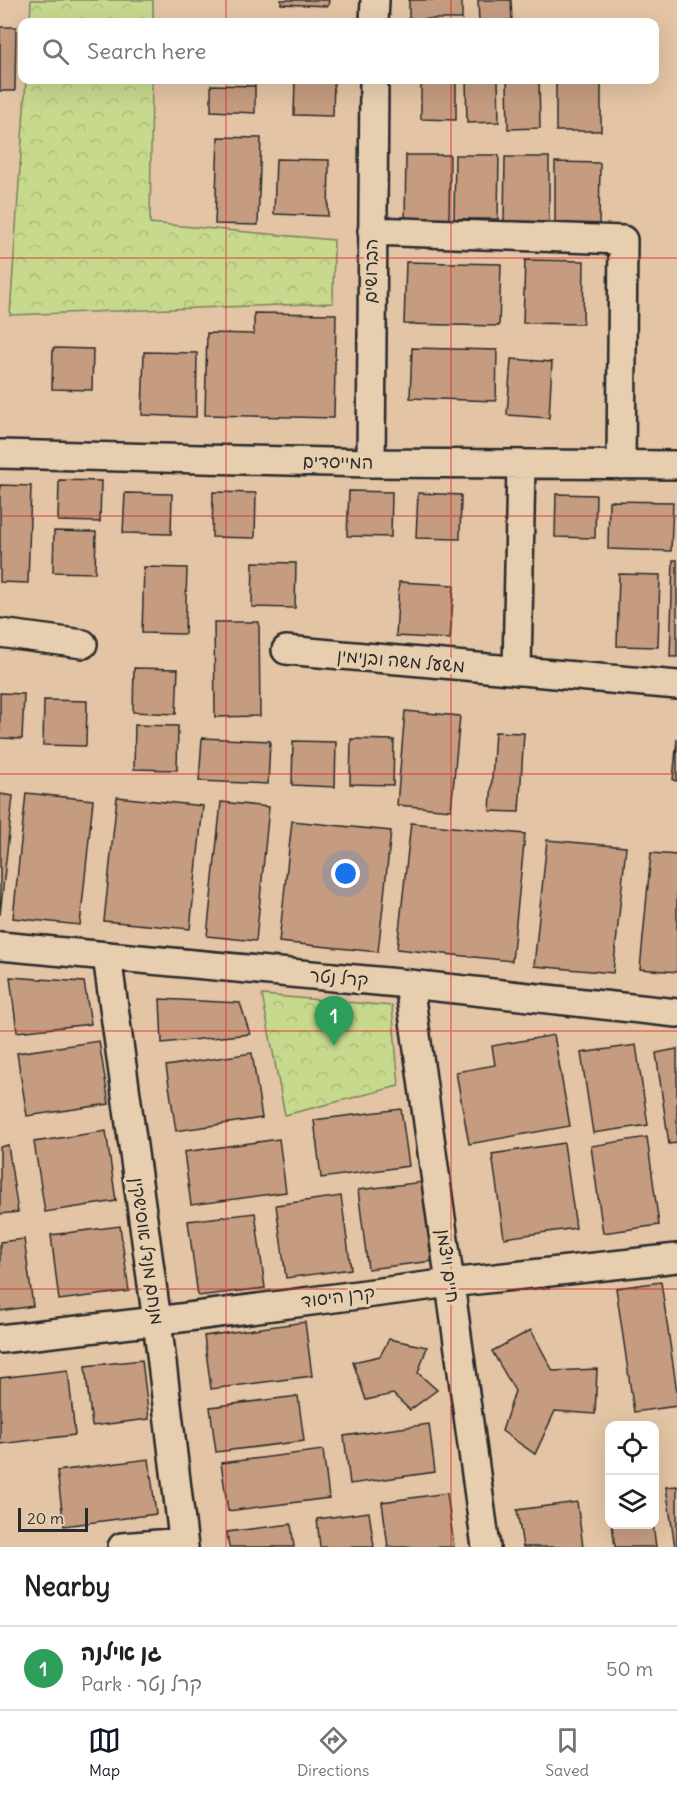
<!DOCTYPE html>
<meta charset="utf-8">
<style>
body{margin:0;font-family:Delius,"Playpen Sans Hebrew",sans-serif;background:#f6f6f6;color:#202124}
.controls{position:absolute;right:18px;bottom:18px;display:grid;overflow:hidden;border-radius:12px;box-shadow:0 6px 24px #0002}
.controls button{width:54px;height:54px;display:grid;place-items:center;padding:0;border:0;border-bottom:2px solid #e0e0e0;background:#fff;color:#202124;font:30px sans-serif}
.scale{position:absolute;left:18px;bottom:15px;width:70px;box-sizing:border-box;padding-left:6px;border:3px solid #2b2b2b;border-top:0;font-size:16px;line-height:21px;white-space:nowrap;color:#2b2b2b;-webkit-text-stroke:4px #e7ceaf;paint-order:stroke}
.you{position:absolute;left:346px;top:874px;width:21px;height:21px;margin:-15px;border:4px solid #fff;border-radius:50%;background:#1a73e8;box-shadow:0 0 0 9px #1a73e833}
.badge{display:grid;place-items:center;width:39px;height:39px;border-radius:50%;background:#111827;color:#fff;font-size:20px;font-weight:700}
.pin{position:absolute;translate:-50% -50px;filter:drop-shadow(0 2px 3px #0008)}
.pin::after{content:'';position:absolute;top:32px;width:21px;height:18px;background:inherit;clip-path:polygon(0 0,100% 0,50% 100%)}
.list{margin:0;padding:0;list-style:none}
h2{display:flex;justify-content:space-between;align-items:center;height:78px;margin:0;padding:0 24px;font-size:26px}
h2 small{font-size:20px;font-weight:400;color:#757577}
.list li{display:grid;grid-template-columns:39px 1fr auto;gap:18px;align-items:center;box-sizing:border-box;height:84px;padding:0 24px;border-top:2px solid #e0e0e0}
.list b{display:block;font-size:22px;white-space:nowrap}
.list p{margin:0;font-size:20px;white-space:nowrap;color:#757577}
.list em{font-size:20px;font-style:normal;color:#757577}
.icon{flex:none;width:33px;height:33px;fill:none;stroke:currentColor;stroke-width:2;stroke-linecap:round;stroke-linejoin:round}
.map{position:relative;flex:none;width:677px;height:1547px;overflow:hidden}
.search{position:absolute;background:#fff;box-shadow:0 6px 24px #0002;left:18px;right:18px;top:18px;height:66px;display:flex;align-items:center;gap:15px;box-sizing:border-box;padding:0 21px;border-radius:12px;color:#757577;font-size:22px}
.sheet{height:162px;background:#fff}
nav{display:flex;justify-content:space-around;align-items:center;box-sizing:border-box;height:84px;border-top:2px solid #e0e0e0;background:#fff;font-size:16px;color:#757577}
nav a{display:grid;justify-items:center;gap:3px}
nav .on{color:#111827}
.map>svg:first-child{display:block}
.forest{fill:url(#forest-crowns);stroke:#79825c;stroke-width:1.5}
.building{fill:#c59c80;stroke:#2b2b2b;stroke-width:1.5}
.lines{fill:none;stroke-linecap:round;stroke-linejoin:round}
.minor-casing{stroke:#2b2b2b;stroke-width:32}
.minor{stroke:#e7ceaf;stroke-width:27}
.grid{fill:none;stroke:#d62828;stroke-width:1.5;stroke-opacity:0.55}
.labels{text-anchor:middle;stroke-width:6;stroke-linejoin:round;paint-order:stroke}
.street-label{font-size:18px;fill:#2b2b2b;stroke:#e7ceaf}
</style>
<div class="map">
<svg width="677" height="1547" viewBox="0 0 677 1547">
<defs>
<pattern id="forest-crowns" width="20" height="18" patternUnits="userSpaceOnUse" patternTransform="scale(1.5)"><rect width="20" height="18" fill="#c7d98d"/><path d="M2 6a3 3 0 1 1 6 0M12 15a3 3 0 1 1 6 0" fill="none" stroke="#abba7a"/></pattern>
</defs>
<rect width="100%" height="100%" fill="#e3c4a4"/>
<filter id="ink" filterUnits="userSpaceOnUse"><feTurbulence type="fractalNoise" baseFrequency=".0167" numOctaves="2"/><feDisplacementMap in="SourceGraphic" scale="12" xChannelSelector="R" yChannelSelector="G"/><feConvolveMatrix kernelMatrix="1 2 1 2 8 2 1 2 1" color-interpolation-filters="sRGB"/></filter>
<g filter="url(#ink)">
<path class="forest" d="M31 0H153V22H30Z
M26 80H152L150 223 334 240 333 303 10 315Z
M262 995 392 1006 399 1086 285 1115Z"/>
<path class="building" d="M281 0H329L328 6 281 4Z
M409 0H462V19H409Z
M478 0H511L512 21 479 22Z
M0 27H16L15 91H0Z
M295 80H334L333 116 294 115Z
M421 80H456V120L421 119Z
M466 80H498L499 122 467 123Z
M507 80H539L540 128 508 129Z
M556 80H601V131H556Z
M211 85 255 86V113L211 111Z
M218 137 261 138 258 225 215 224Z
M406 155H450L449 220H405Z
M455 155H499L498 219H454Z
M505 157H549V222L504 221Z
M276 159 329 160 328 216 274 214Z
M555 162 600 163 599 227H555Z
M525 260 584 261 583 324 523 323Z
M406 262 501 264 499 326 404 324Z
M254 313 336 314 334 418 205 415 207 333 254 334Z
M53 348 93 349 92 390 52 389Z
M412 348 497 350 496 401 410 398Z
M144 352 197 353 196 417 142 415Z
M511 359 552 362 549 418 507 415Z
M59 480 101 481 100 522 58 521Z
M0 485 31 486 28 583 0 582Z
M349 491 392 492 391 537 347 536Z
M213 492 256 493 255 538 212 537Z
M125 493 172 494 171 534 123 533Z
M418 493 461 495 460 539 416 538Z
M556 494 596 495 595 538 555 537Z
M609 501 673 502 671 551 608 549Z
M54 531 96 532 95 573 53 572Z
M673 560H677V657H670Z
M253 562 296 563 295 608 252 607Z
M144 567 187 568 185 634 142 633Z
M619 574 660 575 658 647 617 646Z
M399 582 454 585 450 639 396 636Z
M214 622H259L260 716 215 717Z
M134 668 178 669 176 714 133 712Z
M0 693 24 694 22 739 0 738Z
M44 700 87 701 86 746 43 745Z
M405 711 460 716 451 810 397 805Z
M135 725 178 726 177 770 134 769Z
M495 732 524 733 519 812 490 811Z
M202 738 270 741 268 784 199 781Z
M351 739 394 740 393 785 350 784Z
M677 739V781L673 780Z
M293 741 336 742 335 787 292 785Z
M26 793 93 800 80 925 13 918Z
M0 794 13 796 0 915Z
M117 797 203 806 190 929 104 921Z
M221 802 269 807 256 941 207 936Z
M292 821 391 831 378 952 279 942Z
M411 823 525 834 512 961 397 949Z
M547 840 626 847 613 973 534 966Z
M651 853 677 855V972L640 969Z
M10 977 84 982 91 1024 17 1032Z
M160 999 240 1003 250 1034 162 1043Z
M554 1035 570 1126 469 1144 456 1072 495 1065 492 1046Z
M99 1041 109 1104 27 1116 17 1053Z
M636 1045 648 1125 593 1133 581 1053Z
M677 1049V1143L669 1144 656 1053Z
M252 1053 262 1118 176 1131 166 1066Z
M401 1109 409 1166 321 1178 314 1120Z
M106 1131 116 1201 45 1212 34 1142Z
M647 1137 659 1225 603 1233 591 1146Z
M279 1139 286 1192 191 1205 184 1152Z
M564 1143 576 1228 504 1238 492 1154Z
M8 1145 18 1212 0 1214V1147Z
M423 1182 433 1261 368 1269 358 1190Z
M341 1196 351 1269 286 1278 276 1205Z
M255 1213 265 1288 198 1296 188 1221Z
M120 1226 129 1291 59 1300 51 1235Z
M24 1239 33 1306 0 1311V1242Z
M661 1282 677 1392V1406L634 1412 616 1288Z
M305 1322 312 1376 211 1389 204 1336Z
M531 1330 553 1371 597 1369 595 1414 555 1411 535 1454 502 1431 515 1391 492 1351Z
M389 1339 427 1347 418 1373 437 1390 410 1410 393 1394 366 1400 353 1362 380 1356Z
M142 1360 149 1419 92 1426 85 1366Z
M68 1370 75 1435 0 1444V1378Z
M298 1396 304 1441 216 1452 210 1407Z
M429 1424 435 1472 350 1484 344 1436Z
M323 1450 329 1498 228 1511 221 1463Z
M149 1459 156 1514 64 1526 57 1471Z
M677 1486V1547H675L666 1487Z
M447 1493 454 1547H388L382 1502Z
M577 1502 583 1547H523L517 1510Z
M369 1512 374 1547H320L317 1519Z
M291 1524 294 1547H229L227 1532Z
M612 1524H653L656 1547H615Z"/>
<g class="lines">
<g class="minor-casing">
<path id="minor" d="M374 22 375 0
M372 231 623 240 621 465
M0 454 371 463 677 465
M371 463 374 80
M0 633 83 644
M286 650 677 685
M517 671 521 464
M0 946 409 984 677 1013
M107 956 157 1321 184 1547
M409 984 486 1547
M0 1339 157 1321 450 1283 677 1258
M122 1547 183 1542"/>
</g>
<use href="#minor" class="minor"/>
</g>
</g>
<path class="grid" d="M226 0V22M451 0V22M226 80V1547M451 80V1547M0 258H677M0 516H677M0 774H677M0 1031H677M0 1289H677"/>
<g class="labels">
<g class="street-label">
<text transform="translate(371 271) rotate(-89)" y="6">הברושים</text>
<text transform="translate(338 462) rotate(1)" y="6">המייסדים</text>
<text transform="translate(401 661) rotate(5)" y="6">משעל משה ובנימין</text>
<text transform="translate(339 978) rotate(5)" y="6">קרל נטר</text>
<text transform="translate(147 1251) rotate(82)" y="6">מנחם מנדל אוסישקין</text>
<text transform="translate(448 1266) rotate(82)" y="6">חיים ויצמן</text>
<text transform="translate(338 1297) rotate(-7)" y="6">קרן היסוד</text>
</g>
</g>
</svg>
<div class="controls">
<button><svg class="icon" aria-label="locate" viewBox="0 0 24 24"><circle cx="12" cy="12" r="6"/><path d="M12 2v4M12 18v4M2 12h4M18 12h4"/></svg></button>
<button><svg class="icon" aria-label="layers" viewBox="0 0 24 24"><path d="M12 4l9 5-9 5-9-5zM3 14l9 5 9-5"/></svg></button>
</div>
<div class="scale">20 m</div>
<div class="you"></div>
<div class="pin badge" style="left:334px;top:1046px;background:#2e9e5b">1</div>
<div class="search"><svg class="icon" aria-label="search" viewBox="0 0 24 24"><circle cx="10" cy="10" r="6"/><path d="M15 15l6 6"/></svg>Search here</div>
</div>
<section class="sheet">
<h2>Nearby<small></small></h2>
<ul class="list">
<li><span class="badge" style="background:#2e9e5b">1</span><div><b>גן אילנה</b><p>Park · קרל נטר</p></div><em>50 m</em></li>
</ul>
</section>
<nav>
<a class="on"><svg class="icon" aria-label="map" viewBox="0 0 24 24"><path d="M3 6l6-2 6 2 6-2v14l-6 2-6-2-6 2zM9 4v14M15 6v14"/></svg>Map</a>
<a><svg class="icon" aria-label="directions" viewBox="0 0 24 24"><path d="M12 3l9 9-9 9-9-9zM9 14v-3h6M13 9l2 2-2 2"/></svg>Directions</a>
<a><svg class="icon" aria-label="saved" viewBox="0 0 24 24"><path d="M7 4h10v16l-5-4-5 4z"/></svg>Saved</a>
</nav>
